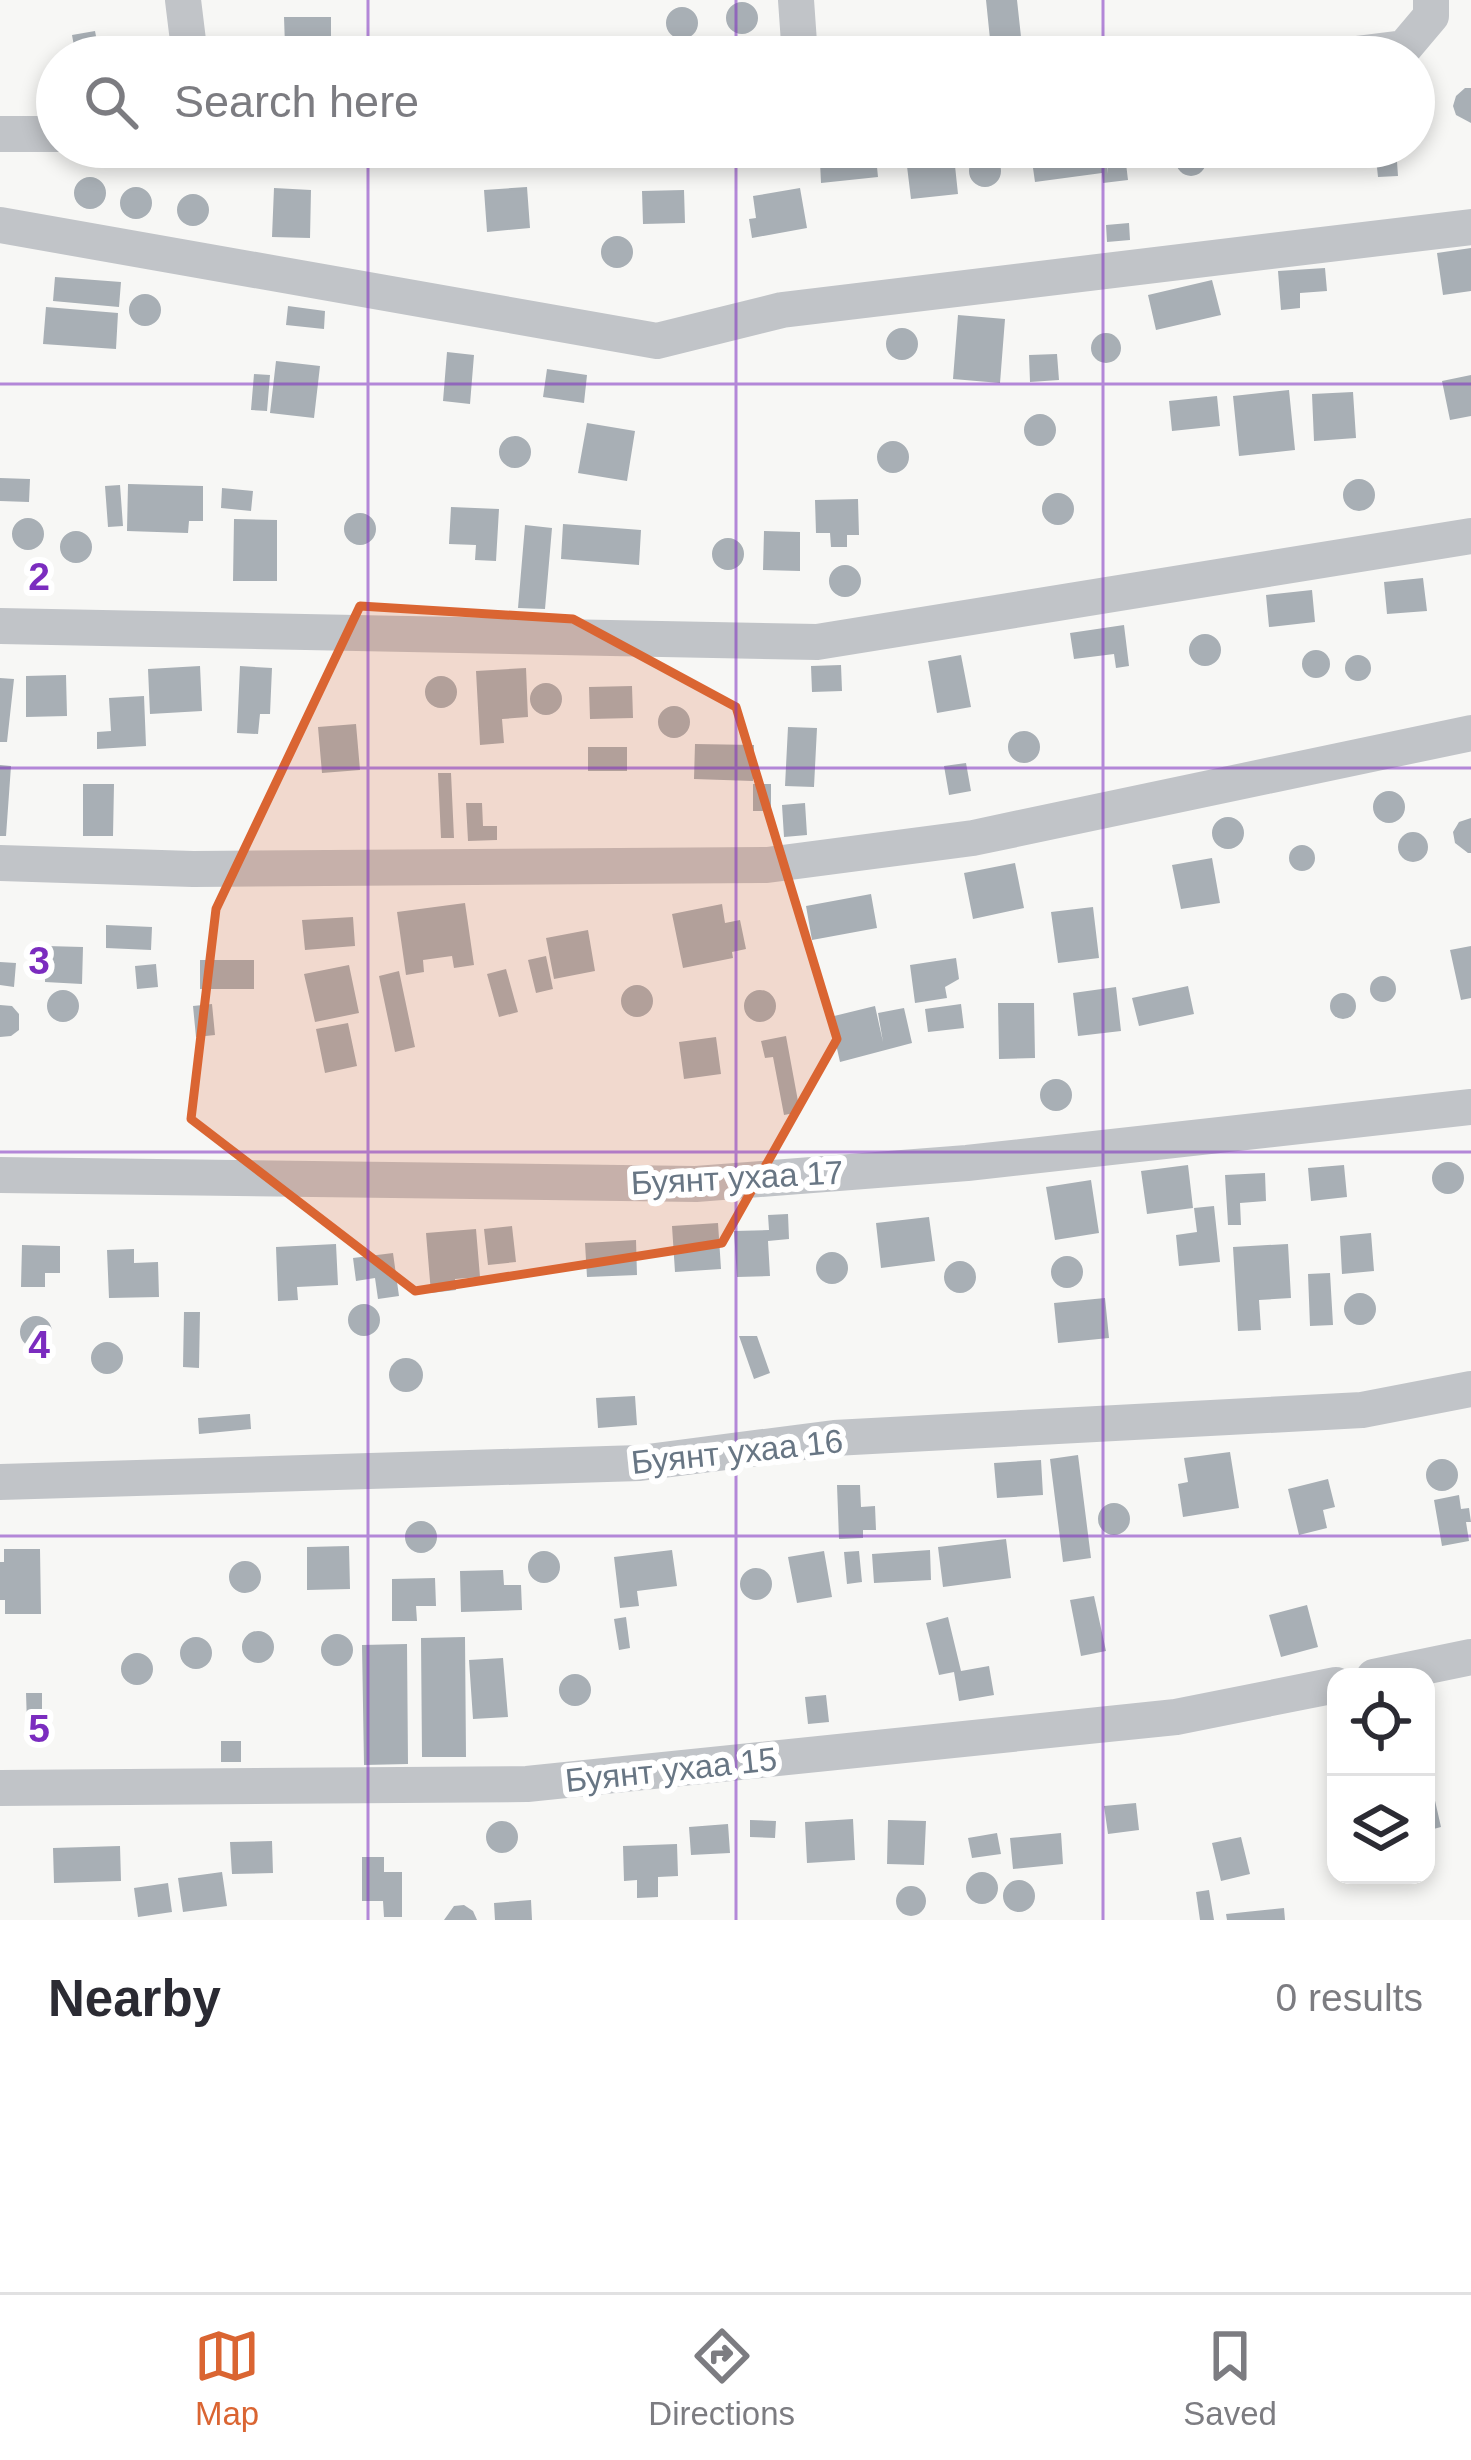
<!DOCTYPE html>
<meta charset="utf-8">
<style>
body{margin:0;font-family:Arial,sans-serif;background:#f7f7f7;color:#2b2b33}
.controls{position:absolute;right:36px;bottom:36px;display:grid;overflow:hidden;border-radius:24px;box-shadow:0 6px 18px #0003}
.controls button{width:108px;height:108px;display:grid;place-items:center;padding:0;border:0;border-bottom:3px solid #e1e1e2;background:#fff;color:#2b2b33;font:60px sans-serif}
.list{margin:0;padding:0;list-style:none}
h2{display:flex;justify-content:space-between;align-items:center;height:156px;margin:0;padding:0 48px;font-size:51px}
h2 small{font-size:39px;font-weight:400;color:#7c7c81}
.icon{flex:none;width:66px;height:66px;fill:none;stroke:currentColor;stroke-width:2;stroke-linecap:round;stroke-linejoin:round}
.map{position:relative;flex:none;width:1471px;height:1920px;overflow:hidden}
.search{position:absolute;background:#fff;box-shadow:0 6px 18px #0003;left:36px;right:36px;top:36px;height:132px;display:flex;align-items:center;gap:30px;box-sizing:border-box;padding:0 42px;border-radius:66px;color:#7c7c81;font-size:45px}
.sheet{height:372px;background:#fff}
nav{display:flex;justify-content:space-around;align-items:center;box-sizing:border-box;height:168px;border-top:3px solid #e1e1e2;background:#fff;font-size:33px;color:#7c7c81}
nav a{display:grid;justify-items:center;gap:6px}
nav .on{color:#da6532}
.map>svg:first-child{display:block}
.building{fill:#a8afb5}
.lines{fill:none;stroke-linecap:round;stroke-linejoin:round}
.minor{stroke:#c1c4c8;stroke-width:36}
.marked{fill:#da6532;fill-opacity:0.2;stroke:#da6532;stroke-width:9;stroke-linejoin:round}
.grid{fill:none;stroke:#7b2cbf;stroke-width:3;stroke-opacity:0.55}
.labels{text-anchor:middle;stroke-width:12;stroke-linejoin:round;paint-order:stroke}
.street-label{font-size:33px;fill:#687684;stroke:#fff}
.grid-label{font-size:39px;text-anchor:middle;font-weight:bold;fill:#7b2cbf;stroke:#fff;stroke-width:12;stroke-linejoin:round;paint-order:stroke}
</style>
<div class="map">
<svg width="1471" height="1920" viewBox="0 0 1471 1920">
<rect width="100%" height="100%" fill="#f7f7f5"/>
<path class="building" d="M986 0H1017L1022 46 991 49Z
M726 18a16 16 0 1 1 32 0a16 16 0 1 1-32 0Z
M666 23a16 16 0 1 1 32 0a16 16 0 1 1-32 0Z
M284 17H331V57H309V45L285 46Z
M95 31 100 57H76L72 35Z
M1465 88H1471V123L1456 115 1453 106 1456 96Z
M1176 161a15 15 0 1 1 30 0a15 15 0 1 1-30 0Z
M953 147 958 194 911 199 905 150Z
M1030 147H1105L1108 174 1107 147H1124L1128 180 1103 183 1102 173 1035 182Z
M1396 147 1398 176 1378 177 1375 149Z
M969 171a16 16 0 1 1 32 0a16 16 0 1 1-32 0Z
M876 157 878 177 821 183 820 162Z
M74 193a16 16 0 1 1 32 0a16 16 0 1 1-32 0Z
M120 203a16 16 0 1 1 32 0a16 16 0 1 1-32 0Z
M527 187 530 228 487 232 484 190Z
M274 188 311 190 310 238 272 237Z
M800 188 807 228 752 238 749 219 756 218 753 196Z
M684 190 685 223 643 224 642 191Z
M177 210a16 16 0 1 1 32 0a16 16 0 1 1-32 0Z
M1129 223 1130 240 1107 242 1106 225Z
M601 252a16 16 0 1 1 32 0a16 16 0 1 1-32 0Z
M1471 248V291L1443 295 1437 253Z
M1325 268 1327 291 1300 293V308L1281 310 1278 271Z
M55 277 121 282 119 307 53 301Z
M1212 280 1221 315 1156 330 1148 295Z
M129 310a16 16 0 1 1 32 0a16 16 0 1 1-32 0Z
M288 306 325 311 324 329 286 325Z
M46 307 118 313 116 349 43 344Z
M958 315 1005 319 1000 383 953 379Z
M886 344a16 16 0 1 1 32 0a16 16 0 1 1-32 0Z
M1091 348a15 15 0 1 1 30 0a15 15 0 1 1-30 0Z
M447 352 474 355 470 404 443 401Z
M1057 354 1059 380 1030 382 1029 355Z
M276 361 320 366 314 418 270 413Z
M547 369 587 375 584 403 543 397Z
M254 374 270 375 267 411 251 410Z
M1471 375V416L1450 420 1442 381Z
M1289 390 1295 450 1239 456 1233 396Z
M1353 392 1356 438 1314 441 1312 394Z
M1217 396 1220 426 1172 431 1169 401Z
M1024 430a16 16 0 1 1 32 0a16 16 0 1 1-32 0Z
M587 423 635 431 627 481 578 473Z
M499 452a16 16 0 1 1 32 0a16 16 0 1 1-32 0Z
M877 457a16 16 0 1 1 32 0a16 16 0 1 1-32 0Z
M0 478 30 479 29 502 0 501Z
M1343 495a16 16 0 1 1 32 0a16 16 0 1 1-32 0Z
M128 484 203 486V521H189L188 533 127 531Z
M120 485 123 526 108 527 105 486Z
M222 488 253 491 251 511 221 508Z
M1042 509a16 16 0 1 1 32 0a16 16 0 1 1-32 0Z
M858 499 859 535H847V547H831L830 533H816L815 500Z
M451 507 499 509 496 561 475 560 476 545 449 544Z
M344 529a16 16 0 1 1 32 0a16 16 0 1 1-32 0Z
M12 534a16 16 0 1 1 32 0a16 16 0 1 1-32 0Z
M234 519 277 520V581H233Z
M563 524 641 530 639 565 561 559Z
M525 525 552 528 545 609 518 608Z
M60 547a16 16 0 1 1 32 0a16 16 0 1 1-32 0Z
M764 531 800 532V571L763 570Z
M712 554a16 16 0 1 1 32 0a16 16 0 1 1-32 0Z
M829 581a16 16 0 1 1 32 0a16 16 0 1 1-32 0Z
M1423 578 1427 611 1387 614 1384 582Z
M1312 590 1315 622 1269 627 1266 595Z
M1124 625 1129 666 1116 668 1114 654 1074 659 1070 633Z
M1189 650a16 16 0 1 1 32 0a16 16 0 1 1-32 0Z
M1302 664a14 14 0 1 1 28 0a14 14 0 1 1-28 0Z
M1345 668a13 13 0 1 1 26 0a13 13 0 1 1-26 0Z
M961 655 971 707 937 713 928 661Z
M841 665 842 691 812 692 811 666Z
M200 666 202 711 150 714 148 669Z
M240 666 272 668 270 714H260L258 734 237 733Z
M526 668 528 717 502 719 504 743 480 745 476 671Z
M66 675 67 716 26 717V676Z
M425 692a16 16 0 1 1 32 0a16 16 0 1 1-32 0Z
M0 678 14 679 7 742H0Z
M530 699a16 16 0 1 1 32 0a16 16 0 1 1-32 0Z
M632 686 633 718 590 719 589 687Z
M144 696 146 746 97 749V732L111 731 109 698Z
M658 722a16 16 0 1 1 32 0a16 16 0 1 1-32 0Z
M356 724 360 770 322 773 318 727Z
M788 727 817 728 814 787 785 786Z
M1008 747a16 16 0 1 1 32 0a16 16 0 1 1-32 0Z
M695 744 754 745 753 781 694 779Z
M588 747H627V771H588Z
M966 763 971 791 949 795 944 766Z
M0 765 11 766 6 836H0Z
M438 773H451L454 838H441Z
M83 784H114L113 836H83Z
M753 784H771V811H753Z
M1373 807a16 16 0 1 1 32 0a16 16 0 1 1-32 0Z
M466 803H482L483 826H497V840L468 841Z
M805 803 807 835 784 837 782 805Z
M1212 833a16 16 0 1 1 32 0a16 16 0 1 1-32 0Z
M1471 818V853H1468L1455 843 1453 832 1459 822Z
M1398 847a15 15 0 1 1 30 0a15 15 0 1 1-30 0Z
M1289 858a13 13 0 1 1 26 0a13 13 0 1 1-26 0Z
M1212 858 1220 903 1181 909 1172 865Z
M1015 863 1024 908 973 919 964 873Z
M871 894 877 928 812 940 806 906Z
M465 903 474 965 454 968 452 956 423 960 424 972 406 975 397 912Z
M722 904 725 923 740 920 746 949 732 952 733 958 683 968 672 914Z
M1093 907 1099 958 1058 963 1051 912Z
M353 917 355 946 305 950 302 920Z
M106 925 152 927 151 950 106 948Z
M588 930 595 971 554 979 546 938Z
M46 946 83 947 82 984 45 982Z
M1471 946V998L1461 1000 1450 950Z
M546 956 553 989 536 993 528 960Z
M956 958 959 979 945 987 947 998 915 1003 910 965Z
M200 960H254V989H200Z
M0 962 16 963 14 987 0 985Z
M156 964 158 987 137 989 135 966Z
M349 965 359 1013 315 1022 304 974Z
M506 969 518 1012 499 1017 487 974Z
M399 971 415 1047 395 1052 379 976Z
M1370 989a13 13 0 1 1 26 0a13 13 0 1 1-26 0Z
M621 1001a16 16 0 1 1 32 0a16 16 0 1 1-32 0Z
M1188 986 1194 1014 1139 1026 1132 998Z
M1116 987 1121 1031 1078 1036 1073 993Z
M744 1006a16 16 0 1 1 32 0a16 16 0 1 1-32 0Z
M47 1006a16 16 0 1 1 32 0a16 16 0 1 1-32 0Z
M1330 1006a13 13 0 1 1 26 0a13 13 0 1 1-26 0Z
M998 1003H1034L1035 1058 999 1059Z
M212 1004 215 1035 196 1037 193 1006Z
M961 1004 964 1028 928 1032 925 1009Z
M0 1005 12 1006 19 1014V1030L11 1036 0 1037Z
M875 1006 883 1042 878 1013 904 1008 912 1043 840 1062 830 1017Z
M348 1023 357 1066 325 1073 316 1029Z
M786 1036 800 1112 784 1115 773 1057 765 1058 761 1041Z
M716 1037 721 1074 684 1079 679 1042Z
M1040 1095a16 16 0 1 1 32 0a16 16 0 1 1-32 0Z
M1432 1178a16 16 0 1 1 32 0a16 16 0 1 1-32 0Z
M1188 1165 1193 1208 1147 1214 1141 1171Z
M1344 1165 1347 1197 1311 1201 1308 1168Z
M1265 1173 1266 1201 1240 1203 1241 1225H1228L1225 1175Z
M1091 1180 1099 1233 1055 1240 1046 1187Z
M1214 1206 1220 1262 1179 1266 1176 1235 1197 1232 1194 1208Z
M788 1214 789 1239 768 1241 770 1276 737 1277 734 1231 769 1230 768 1215Z
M929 1217 935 1261 881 1268 876 1223Z
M718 1223 721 1269 675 1272 672 1226Z
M512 1226 516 1262 488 1265 484 1229Z
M476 1229 480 1277 455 1279 456 1290 431 1293 426 1233Z
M1371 1233 1374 1271 1342 1274 1340 1236Z
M636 1240 637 1275 587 1277 585 1243Z
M336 1244 338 1285 297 1287 298 1300 278 1301 276 1247Z
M1288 1244 1291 1298 1259 1300 1261 1330 1238 1331 1233 1247Z
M22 1245 60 1246V1273H45V1287H21Z
M134 1249V1263L158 1262 159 1297 109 1298 107 1250Z
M816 1268a16 16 0 1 1 32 0a16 16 0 1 1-32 0Z
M393 1253 399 1296 378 1299 375 1278 356 1281 353 1258Z
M1051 1272a16 16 0 1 1 32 0a16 16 0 1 1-32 0Z
M944 1277a16 16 0 1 1 32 0a16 16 0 1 1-32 0Z
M1330 1273 1333 1325 1310 1326 1308 1274Z
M1344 1309a16 16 0 1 1 32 0a16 16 0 1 1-32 0Z
M1105 1298 1109 1338 1058 1343 1054 1303Z
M348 1320a16 16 0 1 1 32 0a16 16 0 1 1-32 0Z
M184 1312H200L199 1368 183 1367Z
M20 1332a16 16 0 1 1 32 0a16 16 0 1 1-32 0Z
M739 1336H757L770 1373 754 1379Z
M91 1358a16 16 0 1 1 32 0a16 16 0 1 1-32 0Z
M389 1375a17 17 0 1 1 34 0a17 17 0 1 1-34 0Z
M635 1396 637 1425 598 1428 596 1398Z
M250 1414 251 1429 199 1434 198 1418Z
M1230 1452 1239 1508 1183 1517 1178 1484 1188 1482 1184 1458Z
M1078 1455 1091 1558 1063 1562 1050 1459Z
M1426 1475a16 16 0 1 1 32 0a16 16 0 1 1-32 0Z
M1041 1460 1043 1495 997 1498 994 1463Z
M1328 1479 1335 1507 1323 1510 1327 1528 1299 1535 1288 1489Z
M837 1485H860L861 1507 875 1506 876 1530H863V1538L839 1539Z
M1459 1495 1461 1509 1469 1508 1471 1522H1466L1469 1541 1442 1546 1434 1500Z
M1098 1519a16 16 0 1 1 32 0a16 16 0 1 1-32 0Z
M405 1537a16 16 0 1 1 32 0a16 16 0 1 1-32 0Z
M1006 1539 1011 1578 943 1587 938 1547Z
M349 1546 350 1589 307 1590V1547Z
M4 1549H40L41 1614H5V1600H0V1562H4Z
M672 1550 677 1586 637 1591 639 1606 620 1608 614 1557Z
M930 1550 931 1580 874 1583 872 1554Z
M824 1551 832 1597 797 1603 788 1557Z
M859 1551 862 1582 847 1584 844 1552Z
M528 1567a16 16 0 1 1 32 0a16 16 0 1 1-32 0Z
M229 1577a16 16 0 1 1 32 0a16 16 0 1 1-32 0Z
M740 1584a16 16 0 1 1 32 0a16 16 0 1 1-32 0Z
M503 1570 504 1585H521L522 1610 461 1612 460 1571Z
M435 1578 436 1606H416L417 1621H392V1579Z
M1094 1596 1106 1651 1081 1656 1070 1600Z
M1307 1605 1318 1647 1281 1657 1269 1615Z
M626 1617 630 1648 619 1650 614 1619Z
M948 1617 961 1671 989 1666 994 1695 959 1701 954 1672 939 1675 926 1623Z
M242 1647a16 16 0 1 1 32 0a16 16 0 1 1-32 0Z
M321 1650a16 16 0 1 1 32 0a16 16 0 1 1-32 0Z
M465 1637 466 1757H422L421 1638Z
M180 1653a16 16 0 1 1 32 0a16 16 0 1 1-32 0Z
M407 1644 408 1764 364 1765 362 1645Z
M121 1669a16 16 0 1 1 32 0a16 16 0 1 1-32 0Z
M503 1658 508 1717 473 1719 469 1660Z
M559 1690a16 16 0 1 1 32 0a16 16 0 1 1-32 0Z
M26 1693H42V1724H27Z
M826 1695 829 1722 808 1724 805 1697Z
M221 1741H241V1762H221Z
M1431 1783 1441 1827 1426 1831V1784Z
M1136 1803 1139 1830 1108 1834 1104 1806Z
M853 1819 855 1860 807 1863 805 1822Z
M750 1820 776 1821 775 1838 750 1837Z
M888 1820 926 1821 924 1865 887 1864Z
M486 1837a16 16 0 1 1 32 0a16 16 0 1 1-32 0Z
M728 1824 730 1853 691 1855 689 1827Z
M997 1833 1001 1854 972 1858 968 1838Z
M1061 1833 1063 1864 1013 1869 1010 1838Z
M1241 1837 1250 1874 1221 1881 1212 1843Z
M272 1841 273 1873 232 1874 230 1842Z
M677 1844 678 1876 658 1877V1897L637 1898V1880L624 1881 623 1846Z
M120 1846 121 1881 54 1883 53 1848Z
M362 1857H384V1872H402V1917H384L383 1901H362Z
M222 1872 227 1906 183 1912 178 1878Z
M966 1888a16 16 0 1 1 32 0a16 16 0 1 1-32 0Z
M1003 1896a16 16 0 1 1 32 0a16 16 0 1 1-32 0Z
M168 1883 172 1912 138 1917 134 1888Z
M896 1901a15 15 0 1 1 30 0a15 15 0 1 1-30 0Z
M1209 1890 1214 1920H1200L1196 1892Z
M531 1900 532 1920H495L494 1903Z
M464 1905 473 1911 477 1920H444L454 1906Z
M1284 1908 1285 1920H1227L1226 1914Z"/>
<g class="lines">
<path class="minor" d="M183 0 190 57
M796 0 800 57
M1332 57 1404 48 1431 16V0
M0 134H57
M0 225 657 341 782 310 1471 227
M0 626 817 642 1471 536
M0 863 193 869 767 865 973 838 1471 733
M0 1175 696 1184 967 1163 1471 1107
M0 1482 640 1463 834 1438 1362 1410 1471 1389
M1374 1677 1471 1657
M0 1788 527 1784 1176 1717 1336 1685"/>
</g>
<path class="marked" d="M360 606 573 619 736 707 837 1039 722 1243 415 1291 191 1119 216 909Z"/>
<path class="grid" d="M368 0V57M736 0V57M1103 0V57M368 147V1920M736 147V1920M1103 147V1920M0 384H1471M0 768H1471M0 1152H1471M0 1536H1471"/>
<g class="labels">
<g class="street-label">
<text transform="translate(737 1177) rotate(-3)" y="12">Буянт ухаа 17</text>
<text transform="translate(737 1451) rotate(-6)" y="12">Буянт ухаа 16</text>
<text transform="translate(671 1769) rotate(-6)" y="12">Буянт ухаа 15</text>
</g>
</g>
<g class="grid-label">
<text x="39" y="590">2</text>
<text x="39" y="974">3</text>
<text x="39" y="1358">4</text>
<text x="39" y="1742">5</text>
</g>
</svg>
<div class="controls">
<button><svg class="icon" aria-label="locate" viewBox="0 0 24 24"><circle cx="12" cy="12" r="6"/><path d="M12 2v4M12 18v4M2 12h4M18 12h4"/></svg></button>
<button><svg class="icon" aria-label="layers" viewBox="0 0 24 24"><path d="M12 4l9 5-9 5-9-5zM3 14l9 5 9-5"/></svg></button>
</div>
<div class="search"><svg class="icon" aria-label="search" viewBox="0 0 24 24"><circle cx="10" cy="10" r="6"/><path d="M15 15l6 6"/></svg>Search here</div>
</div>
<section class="sheet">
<h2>Nearby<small>0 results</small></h2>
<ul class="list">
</ul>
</section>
<nav>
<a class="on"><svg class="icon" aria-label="map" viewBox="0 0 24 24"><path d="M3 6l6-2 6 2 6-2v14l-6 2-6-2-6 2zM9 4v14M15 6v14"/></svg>Map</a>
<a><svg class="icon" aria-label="directions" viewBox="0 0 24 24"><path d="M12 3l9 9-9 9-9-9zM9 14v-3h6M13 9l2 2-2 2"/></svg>Directions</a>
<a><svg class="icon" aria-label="saved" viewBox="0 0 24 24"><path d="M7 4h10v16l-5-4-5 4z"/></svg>Saved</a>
</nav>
